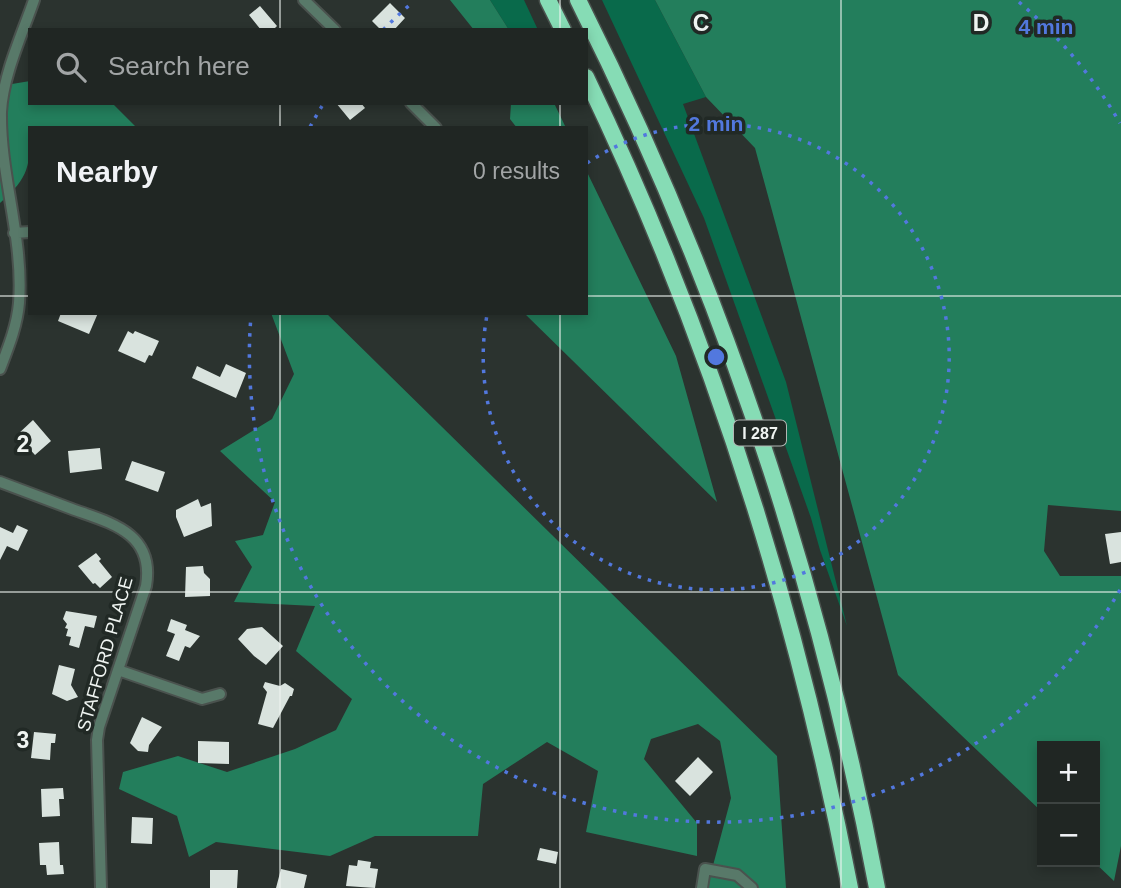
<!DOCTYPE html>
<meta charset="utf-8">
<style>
body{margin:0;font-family:Helvetica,sans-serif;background:#2d3230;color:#f1f3f6}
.controls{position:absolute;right:21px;bottom:21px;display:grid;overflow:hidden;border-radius:0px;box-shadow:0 4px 10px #0003}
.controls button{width:63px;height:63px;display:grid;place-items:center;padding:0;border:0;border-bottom:2px solid #3d4341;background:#202623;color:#f1f3f6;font:35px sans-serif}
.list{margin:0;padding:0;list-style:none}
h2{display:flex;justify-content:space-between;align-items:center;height:91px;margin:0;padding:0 28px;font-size:30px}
h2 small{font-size:23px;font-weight:400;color:#a2a5a6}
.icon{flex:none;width:38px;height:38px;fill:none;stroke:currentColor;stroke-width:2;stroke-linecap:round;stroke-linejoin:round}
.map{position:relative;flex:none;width:1121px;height:888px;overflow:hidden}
.search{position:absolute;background:#202623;box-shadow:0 4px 10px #0003;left:28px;top:28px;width:560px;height:77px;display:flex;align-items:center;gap:18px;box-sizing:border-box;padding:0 24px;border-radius:0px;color:#a2a5a6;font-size:26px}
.panel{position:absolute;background:#202623;box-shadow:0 4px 10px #0003;left:28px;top:126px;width:560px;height:189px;border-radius:0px}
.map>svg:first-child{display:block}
.green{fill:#096a4b}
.forest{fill:#237e5c}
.building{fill:#d9e3de}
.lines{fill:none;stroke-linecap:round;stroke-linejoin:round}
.minor-casing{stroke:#4a524e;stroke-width:14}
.highway-casing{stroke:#4a524e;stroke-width:19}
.minor{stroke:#587969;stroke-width:10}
.highway{stroke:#86dcb5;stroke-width:16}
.grid{fill:none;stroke:#eff4f1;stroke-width:2;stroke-opacity:0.55}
.ring{fill:none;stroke:#5278de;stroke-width:3.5;stroke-dasharray:3.5 7}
.labels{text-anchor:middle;stroke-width:7;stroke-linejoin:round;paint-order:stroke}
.shield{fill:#212925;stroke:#b1b7b4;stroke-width:2}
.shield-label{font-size:16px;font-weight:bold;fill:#eff4f1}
.street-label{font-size:18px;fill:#eff4f1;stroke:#212925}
.grid-label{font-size:23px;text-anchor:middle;font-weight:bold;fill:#eff4f1;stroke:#212925;stroke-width:7;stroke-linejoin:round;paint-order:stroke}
.centre{fill:#5278de;stroke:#212925;stroke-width:3.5}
.ring-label{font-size:21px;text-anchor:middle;font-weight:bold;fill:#5278de;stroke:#212925;stroke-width:7;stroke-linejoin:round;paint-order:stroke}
</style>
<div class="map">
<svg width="1121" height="888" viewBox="0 0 1121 888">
<rect width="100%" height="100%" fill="#2b332f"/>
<path class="green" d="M490 0H524L538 30H509Z
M602 0H655L706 97 683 104 786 382 847 626 820 550 811 518 704 218Z"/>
<path class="forest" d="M450 0H490L509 30H474Z
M655 0H1121V511L1048 505 1044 551 1060 576H1121V846L1114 881 1094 862 1095 746H1042V812L898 675 755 148 706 97Z
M30 81V103H112L137 128H30C30 165 30 177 0 203V83L6 85Z
M511 103H554L566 128H517L510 119Z
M586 170 676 356 717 502 524 313H586Z
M271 313H326L777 756 786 888H707L731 798 720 741 698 724 651 739 644 759 697 823V856L586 832 598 771 547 742 483 784 478 836H375L330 856 216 842 189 857 177 816 119 789 123 772 178 756 227 772 295 749 336 730 352 699 296 651 315 606 234 602 252 567 235 541 263 535 275 502 220 451 272 419 294 374Z"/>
<path class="building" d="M390 3 405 18 394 30H381L372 21Z
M260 6 277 26 273 30H261L249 15Z
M336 103H361L365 108 350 120Z
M61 313H98L89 334 58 321Z
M128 331 133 334 135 331 159 341 152 356 149 355 145 363 118 351Z
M226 364 246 373 236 398 192 378 197 366 220 377Z
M33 420 51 441 35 455 17 435Z
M100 448 102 469 70 473 68 451Z
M132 461 165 472 158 492 125 480Z
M198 499 201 507 211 503 212 526 184 537 176 517V510Z
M17 525 28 530 18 551 7 546 0 560V527L13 533Z
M1121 532V562L1110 564 1105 534Z
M96 553 101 559 99 561 112 577 100 588 95 583 93 584 78 566Z
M203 566 204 573 210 579V596L185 597 186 567Z
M66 611 97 616 94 628 85 626 79 648 69 645 71 637 66 636 68 629 65 628 67 624 63 619Z
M171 619 187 625 185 630 200 636 190 648 185 646 179 661 166 656 175 634 167 631Z
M262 627 283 646 266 665 254 656 238 639 247 629Z
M59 665 75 669 71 685 78 697 67 701 52 694Z
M265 682 280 686 285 683 294 689 292 696H290L273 728 258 724 267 692 263 687Z
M142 717 162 727 149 745 148 752 138 751 130 743Z
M34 732 56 734 55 743H51L50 760 31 758Z
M198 741 229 742V764L198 763Z
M698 757 713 772 690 796 675 781Z
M63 788 64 799H59L60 816 42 817 41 789Z
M132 817 153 818 152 844 131 843Z
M59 842 60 865H63L64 874 47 875 46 865H40L39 843Z
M540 848 558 852 556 864 537 860Z
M358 860 371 862 370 868 378 869 375 888 346 886 349 865 357 866Z
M281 869 307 875 304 888H276Z
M210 870H238L237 888H210Z"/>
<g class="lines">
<g class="minor-casing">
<path id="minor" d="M304 0 335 30
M411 103 436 128
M14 233 30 232
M0 369C8 348 17 326 19 303 24 239 0 176 1 112 3 75 22 35 34 0
M0 482C24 491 48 500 72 509 111 523 155 533 146 586L99 727 97 740 101 888
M118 670 202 699 220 694
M702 888 705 869 737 875 752 888"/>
</g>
<g class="highway-casing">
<path id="highway" d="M548 0 563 30
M578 0C719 280 819 579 877 888
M586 77C710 335 796 607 850 888"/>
</g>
<use href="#minor" class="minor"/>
<use href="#highway" class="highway"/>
</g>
<path class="grid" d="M280 0V30M560 0V30M841 0V888M280 103V128M560 103V128M0 296H30M586 296H1121M280 313V888M560 313V888M0 592H1121"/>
<g class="ring">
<path d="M587 163A233 233 0 1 1 487 315"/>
<path d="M1120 590A467 467 0 0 1 251 316M310 127A467 467 0 0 1 322 106M383 30A467 467 0 0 1 413 2M1019 2A467 467 0 0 1 1120 123"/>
</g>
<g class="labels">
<rect class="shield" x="734" y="420.5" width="52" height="25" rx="5"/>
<g class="shield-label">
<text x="760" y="439">I 287</text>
</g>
<g class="street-label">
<text transform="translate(105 654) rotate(-74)" y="6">STAFFORD PLACE</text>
</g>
</g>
<g class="grid-label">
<text x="701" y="31">C</text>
<text x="981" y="31">D</text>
<text x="23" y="452">2</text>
<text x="23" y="748">3</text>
</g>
<circle cx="716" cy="357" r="10" class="centre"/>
<g class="ring-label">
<text x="1046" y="34">4 min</text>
<text x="716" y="131">2 min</text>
</g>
</svg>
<div class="controls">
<button>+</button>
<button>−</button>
</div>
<div class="search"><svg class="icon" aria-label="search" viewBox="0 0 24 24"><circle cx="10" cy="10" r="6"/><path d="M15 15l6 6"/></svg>Search here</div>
<section class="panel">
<h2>Nearby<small>0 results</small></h2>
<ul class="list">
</ul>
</section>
</div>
